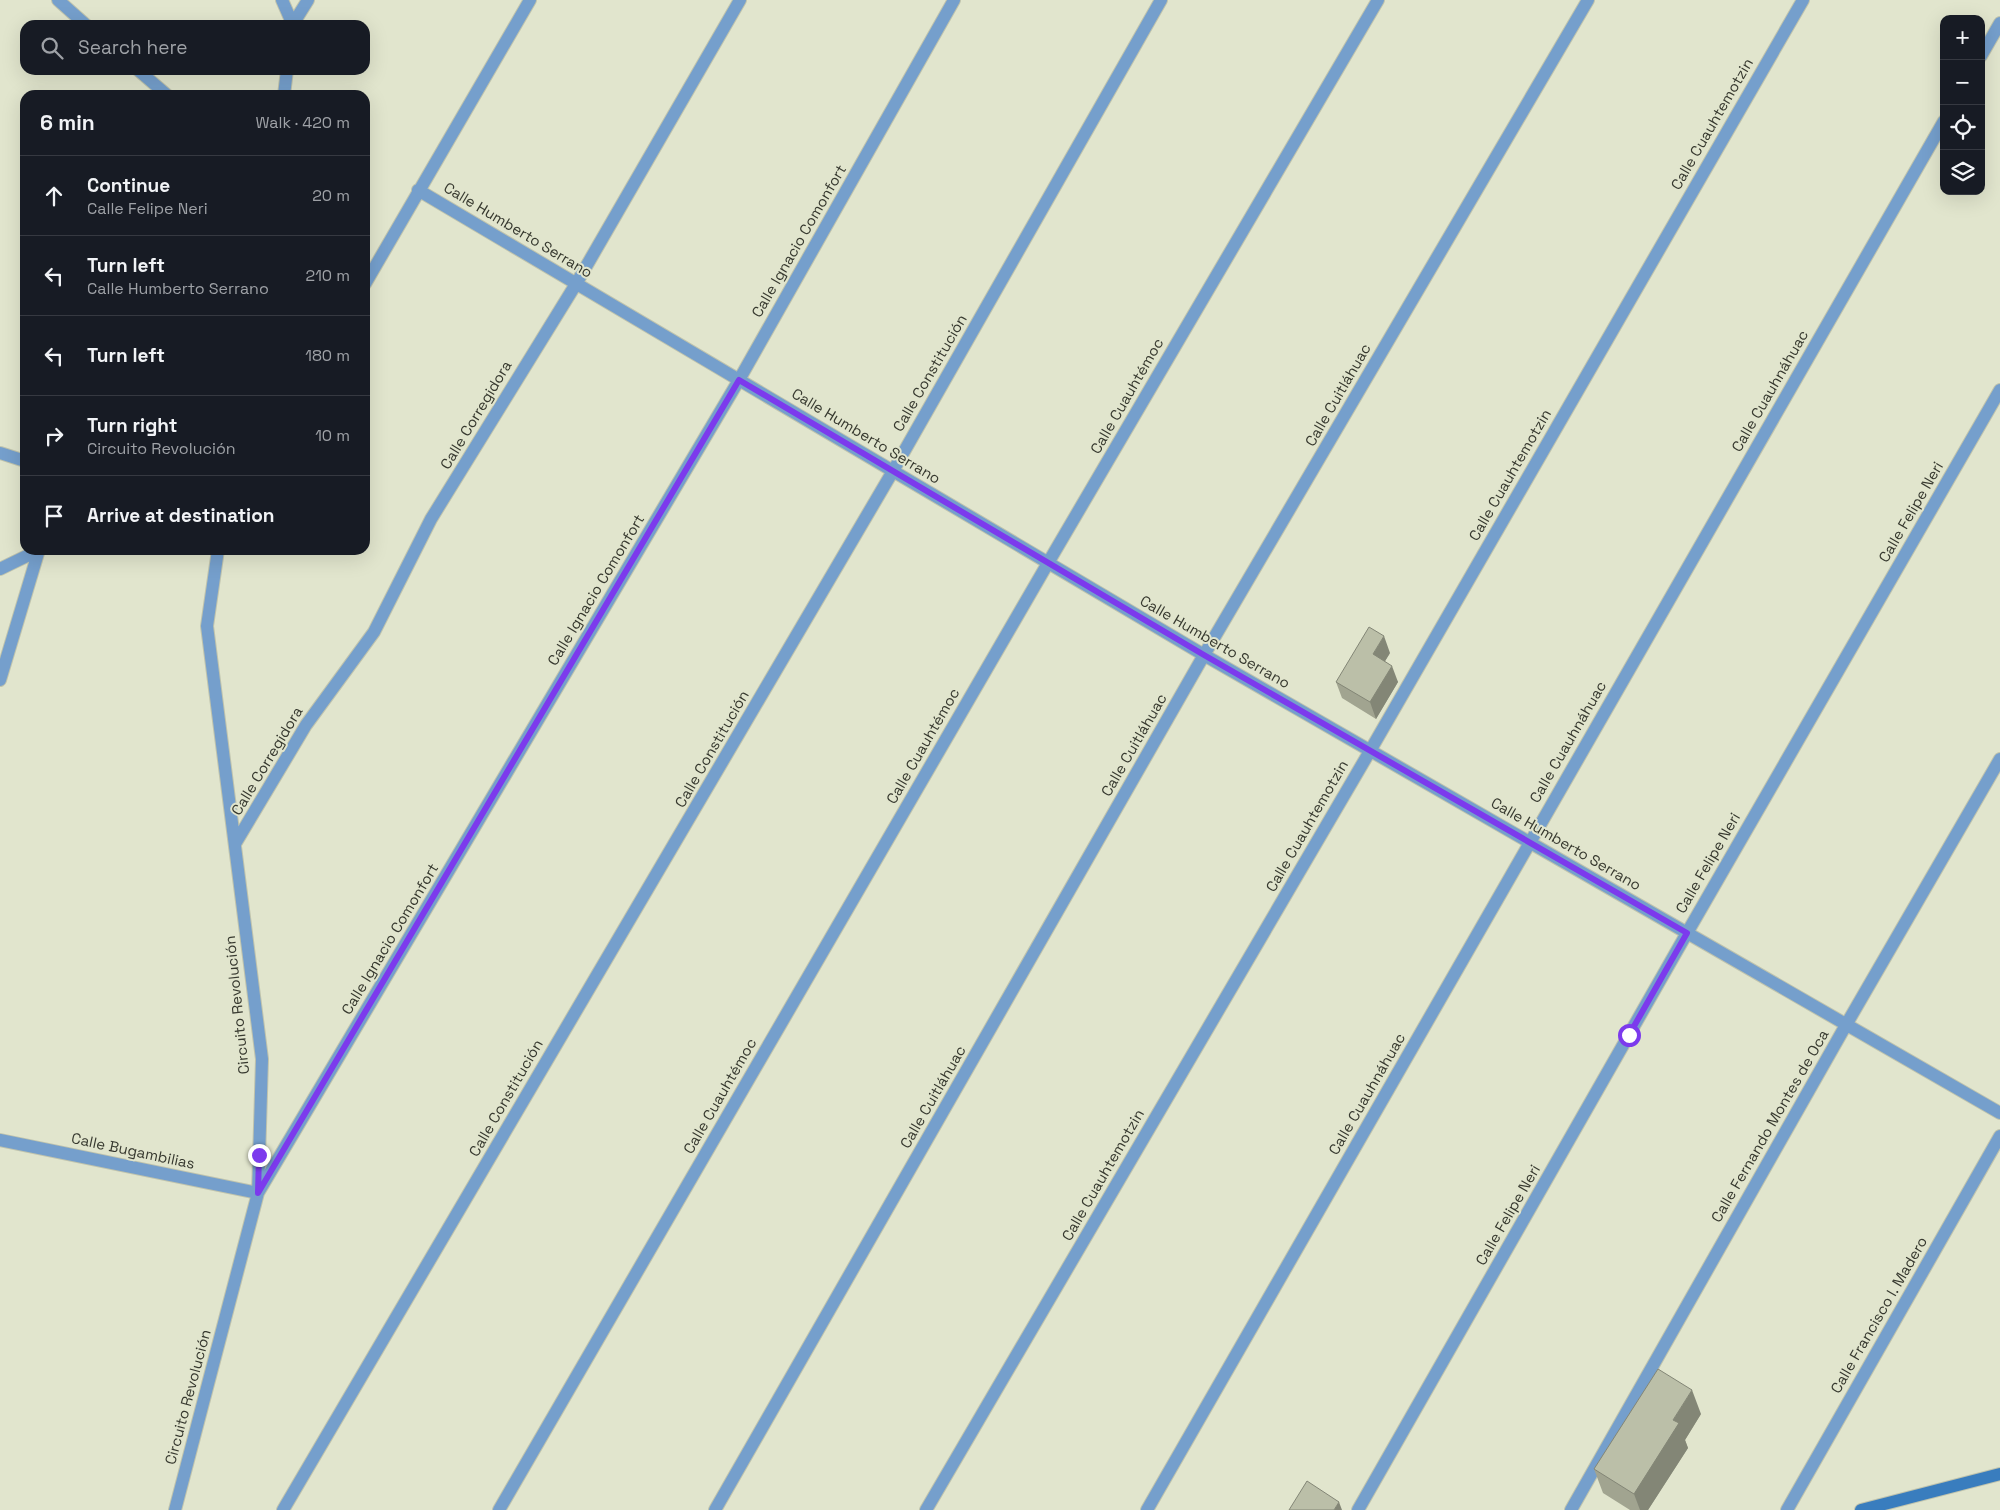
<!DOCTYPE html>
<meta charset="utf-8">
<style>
body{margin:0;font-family:"Space Grotesk",sans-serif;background:#242831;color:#f1f3f6}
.controls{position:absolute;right:15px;top:15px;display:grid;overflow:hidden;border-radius:10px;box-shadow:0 5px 20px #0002}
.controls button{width:45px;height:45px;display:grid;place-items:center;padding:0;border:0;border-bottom:1px solid #363941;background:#171b24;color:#f1f3f6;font:25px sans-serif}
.stop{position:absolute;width:15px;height:15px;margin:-11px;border:4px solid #7c3aed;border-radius:50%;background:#fff}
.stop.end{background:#7c3aed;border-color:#fff;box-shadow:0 1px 5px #0008}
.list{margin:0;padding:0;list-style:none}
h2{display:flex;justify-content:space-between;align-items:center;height:65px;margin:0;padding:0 20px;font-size:21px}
h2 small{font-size:16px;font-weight:400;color:#9ea1a6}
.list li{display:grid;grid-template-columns:32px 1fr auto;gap:15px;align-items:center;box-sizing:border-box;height:80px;padding:0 20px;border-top:1px solid #363941}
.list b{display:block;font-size:19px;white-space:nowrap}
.list p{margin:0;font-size:16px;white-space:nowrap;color:#9ea1a6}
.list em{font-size:16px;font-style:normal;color:#9ea1a6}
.icon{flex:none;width:28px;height:28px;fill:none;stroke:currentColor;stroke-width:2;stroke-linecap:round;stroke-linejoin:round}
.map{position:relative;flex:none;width:2000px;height:1510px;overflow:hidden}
.search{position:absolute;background:#171b24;box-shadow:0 5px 20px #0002;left:20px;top:20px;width:350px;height:55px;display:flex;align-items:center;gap:12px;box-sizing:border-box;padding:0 18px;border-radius:15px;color:#9ea1a6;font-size:19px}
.panel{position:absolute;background:#171b24;box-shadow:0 5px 20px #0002;left:20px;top:90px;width:350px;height:465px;border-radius:15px}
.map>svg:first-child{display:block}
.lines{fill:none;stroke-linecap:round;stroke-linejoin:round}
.street-casing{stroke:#bfc3ad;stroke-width:14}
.secondary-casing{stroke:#bfc3ad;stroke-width:14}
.street{stroke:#759fcc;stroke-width:12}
.secondary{stroke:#397dbe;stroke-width:12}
.wall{fill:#a1a490}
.shaded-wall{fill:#838676}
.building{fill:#bbbfa8;stroke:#838676}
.route{stroke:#7c3aed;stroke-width:6}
.labels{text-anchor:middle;stroke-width:4;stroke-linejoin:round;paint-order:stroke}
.street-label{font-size:15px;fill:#37392f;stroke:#e1e5cd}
</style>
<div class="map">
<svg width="2000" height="1510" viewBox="0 0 2000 1510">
<rect width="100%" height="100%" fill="#e1e5cd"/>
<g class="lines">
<g class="street-casing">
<path id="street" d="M58 0 86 25
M282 0 293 25
M293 24 308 0
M1981 56 2000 23
M138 70 167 95
M284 95 287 70
M418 190 1204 655 2000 1113
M365 284 530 0
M0 453 25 461
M0 569 39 550
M0 680 39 550
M235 844 306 725 374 632 431 519 576 284 740 0
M0 1140 258 1193 739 380 954 0
M175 1510 258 1193 262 1059 207 626 218 550
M283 1510 893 471 1161 0
M499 1510 1048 563 1378 0
M715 1510 1204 655 1588 0
M926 1510 1370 751 1803 0
M1147 1510 1944 121
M1358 1510 1687 933 2000 390
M1571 1510 1846 1025 2000 759
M1787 1510 2000 1136"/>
</g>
<g class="secondary-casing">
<path id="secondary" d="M1861 1510 2000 1474"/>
</g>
<use href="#street" class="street"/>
<use href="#secondary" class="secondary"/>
</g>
<path class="wall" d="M1390 653 1385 661 1398 682 1376 719 1342 698 1336 682Z
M1701 1414 1685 1440 1688 1448 1648 1510H1630L1603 1493 1594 1469Z"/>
<path class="shaded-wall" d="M1384 636 1390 653 1379 671 1373 654Z
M1392 666 1398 682 1376 719 1370 702Z
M1692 1390 1701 1414 1685 1440 1688 1448 1648 1510H1640L1634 1494 1673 1420Z
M1339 1502 1342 1510H1334Z"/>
<path class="building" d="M1369 627 1384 636 1373 654 1392 666 1370 702 1336 682Z
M1658 1369 1692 1390 1673 1420 1679 1423 1634 1494 1594 1469Z
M1307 1481 1339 1502 1334 1510H1289Z"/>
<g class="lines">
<path class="route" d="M259 1155 258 1193 739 380 1204 655 1687 933 1629 1035"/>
</g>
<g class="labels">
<g class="street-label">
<text transform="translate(1712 124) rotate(-60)" y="5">Calle Cuauhtemotzin</text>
<text transform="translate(518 230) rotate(31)" y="5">Calle Humberto Serrano</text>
<text transform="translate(799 241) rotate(-60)" y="5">Calle Ignacio Comonfort</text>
<text transform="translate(930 373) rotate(-60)" y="5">Calle Constitución</text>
<text transform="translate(1770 391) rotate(-60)" y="5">Calle Cuauhnáhuac</text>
<text transform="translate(1338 395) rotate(-60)" y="5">Calle Cuitláhuac</text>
<text transform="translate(1127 396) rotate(-60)" y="5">Calle Cuauhtémoc</text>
<text transform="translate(476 415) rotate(-59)" y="5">Calle Corregidora</text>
<text transform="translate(866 436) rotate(31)" y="5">Calle Humberto Serrano</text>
<text transform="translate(1510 475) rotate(-60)" y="5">Calle Cuauhtemotzin</text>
<text transform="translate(1911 512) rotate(-60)" y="5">Calle Felipe Neri</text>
<text transform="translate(596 590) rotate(-59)" y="5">Calle Ignacio Comonfort</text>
<text transform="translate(1215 642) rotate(30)" y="5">Calle Humberto Serrano</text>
<text transform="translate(1568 742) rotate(-60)" y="5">Calle Cuauhnáhuac</text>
<text transform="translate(1134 745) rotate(-60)" y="5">Calle Cuitláhuac</text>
<text transform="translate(923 746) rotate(-60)" y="5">Calle Cuauhtémoc</text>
<text transform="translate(712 749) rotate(-60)" y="5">Calle Constitución</text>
<text transform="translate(267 761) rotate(-59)" y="5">Calle Corregidora</text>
<text transform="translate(1307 826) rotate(-60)" y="5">Calle Cuauhtemotzin</text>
<text transform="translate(1566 844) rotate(30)" y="5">Calle Humberto Serrano</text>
<text transform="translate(1708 863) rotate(-60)" y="5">Calle Felipe Neri</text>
<text transform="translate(390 939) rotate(-59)" y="5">Calle Ignacio Comonfort</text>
<text transform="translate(237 1005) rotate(-96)" y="5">Circuito Revolución</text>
<text transform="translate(1367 1094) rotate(-60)" y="5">Calle Cuauhnáhuac</text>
<text transform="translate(720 1096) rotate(-60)" y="5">Calle Cuauhtémoc</text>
<text transform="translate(933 1097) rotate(-60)" y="5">Calle Cuitláhuac</text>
<text transform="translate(506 1098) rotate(-60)" y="5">Calle Constitución</text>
<text transform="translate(1770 1126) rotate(-60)" y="5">Calle Fernando Montes de Oca</text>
<text transform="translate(133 1151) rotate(12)" y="5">Calle Bugambilias</text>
<text transform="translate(1103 1175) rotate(-60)" y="5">Calle Cuauhtemotzin</text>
<text transform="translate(1508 1215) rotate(-60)" y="5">Calle Felipe Neri</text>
<text transform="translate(1879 1315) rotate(-60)" y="5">Calle Francisco I. Madero</text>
<text transform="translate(188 1397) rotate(-75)" y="5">Circuito Revolución</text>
</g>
</g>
</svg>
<div class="controls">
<button>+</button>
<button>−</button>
<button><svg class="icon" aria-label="locate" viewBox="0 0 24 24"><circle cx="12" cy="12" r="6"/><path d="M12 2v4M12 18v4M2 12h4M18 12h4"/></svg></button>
<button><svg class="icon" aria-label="layers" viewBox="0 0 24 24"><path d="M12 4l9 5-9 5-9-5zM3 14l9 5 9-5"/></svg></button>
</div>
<div class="stop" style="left:1629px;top:1035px"></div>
<div class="stop end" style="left:259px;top:1155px"></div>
<div class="search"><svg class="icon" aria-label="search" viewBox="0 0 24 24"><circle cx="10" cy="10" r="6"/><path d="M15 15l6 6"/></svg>Search here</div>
<section class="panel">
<h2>6 min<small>Walk · 420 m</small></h2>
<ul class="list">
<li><svg class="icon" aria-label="ahead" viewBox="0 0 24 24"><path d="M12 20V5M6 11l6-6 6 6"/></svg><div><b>Continue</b><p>Calle Felipe Neri</p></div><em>20 m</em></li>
<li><svg class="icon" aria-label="left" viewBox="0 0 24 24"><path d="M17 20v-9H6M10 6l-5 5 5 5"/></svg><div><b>Turn left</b><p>Calle Humberto Serrano</p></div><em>210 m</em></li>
<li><svg class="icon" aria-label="left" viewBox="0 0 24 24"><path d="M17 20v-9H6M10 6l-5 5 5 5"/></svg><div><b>Turn left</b></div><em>180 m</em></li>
<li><svg class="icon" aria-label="right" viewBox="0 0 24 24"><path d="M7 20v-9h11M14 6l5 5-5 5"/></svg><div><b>Turn right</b><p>Circuito Revolución</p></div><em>10 m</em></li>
<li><svg class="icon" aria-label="arrive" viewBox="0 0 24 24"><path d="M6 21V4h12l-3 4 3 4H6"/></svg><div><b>Arrive at destination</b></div></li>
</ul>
</section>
</div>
